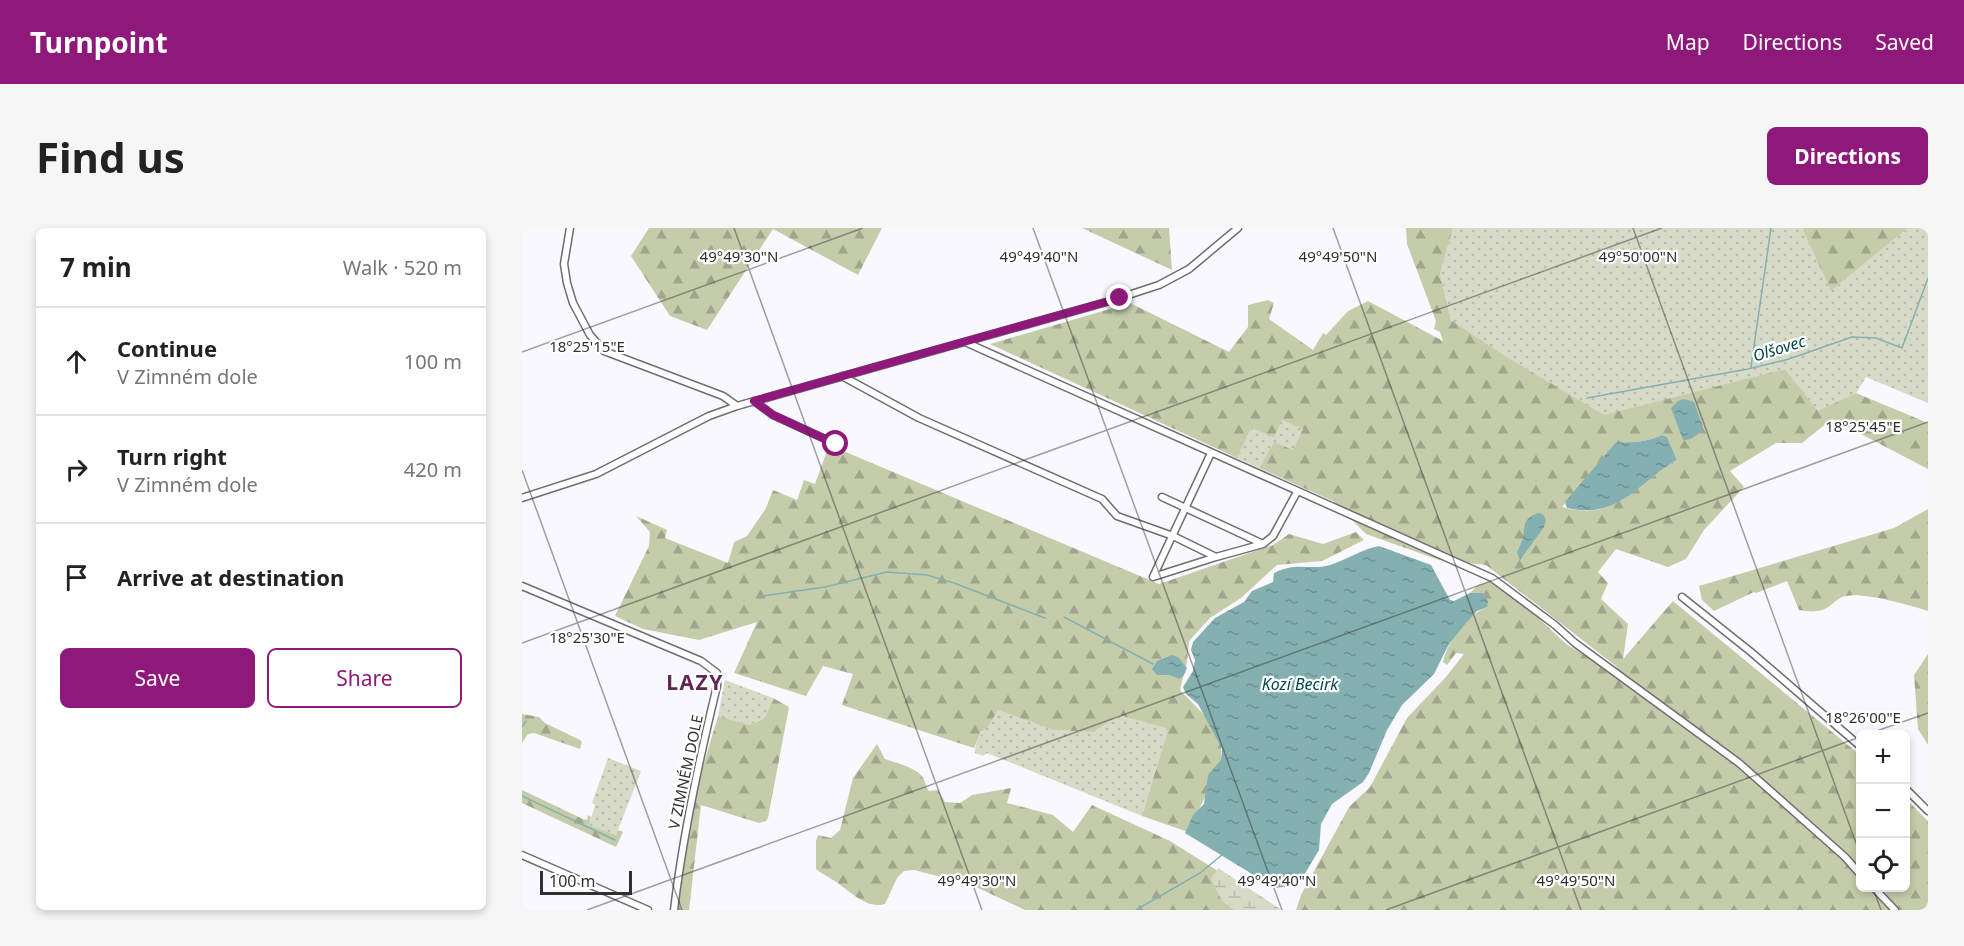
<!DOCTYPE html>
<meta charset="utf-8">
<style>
body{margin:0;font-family:"Noto Sans",sans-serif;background:#f6f6f6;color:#222}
.controls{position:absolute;right:18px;bottom:18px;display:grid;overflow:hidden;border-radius:9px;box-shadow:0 3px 9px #0003}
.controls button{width:54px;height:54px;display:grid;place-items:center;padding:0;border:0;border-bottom:2px solid #e0e0e0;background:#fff;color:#222;font:30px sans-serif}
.scale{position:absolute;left:18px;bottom:15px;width:92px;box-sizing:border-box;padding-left:6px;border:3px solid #303032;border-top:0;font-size:16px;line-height:21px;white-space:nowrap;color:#303032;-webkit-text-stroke:4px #fff;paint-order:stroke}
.stop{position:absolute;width:18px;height:18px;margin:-14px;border:4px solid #8e197a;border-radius:50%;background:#fff}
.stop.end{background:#8e197a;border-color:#fff;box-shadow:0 2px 6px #0008}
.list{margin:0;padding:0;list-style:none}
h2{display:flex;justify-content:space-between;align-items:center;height:78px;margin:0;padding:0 24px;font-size:26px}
h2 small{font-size:20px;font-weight:400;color:#767676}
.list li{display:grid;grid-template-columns:39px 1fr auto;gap:18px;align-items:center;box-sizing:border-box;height:108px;padding:0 24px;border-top:2px solid #e0e0e0}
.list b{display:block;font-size:22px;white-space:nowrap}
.list p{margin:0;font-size:20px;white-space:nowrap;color:#767676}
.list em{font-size:20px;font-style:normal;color:#767676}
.actions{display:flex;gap:12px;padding:18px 24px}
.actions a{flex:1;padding:14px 0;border:2px solid #8e197a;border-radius:9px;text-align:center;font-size:21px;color:#8e197a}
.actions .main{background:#8e197a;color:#fff}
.icon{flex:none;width:33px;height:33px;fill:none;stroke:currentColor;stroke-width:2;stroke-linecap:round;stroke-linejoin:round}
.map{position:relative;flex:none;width:1406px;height:682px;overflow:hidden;border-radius:9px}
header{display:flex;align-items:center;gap:36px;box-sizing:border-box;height:84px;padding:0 30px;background:#8e197a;color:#fff}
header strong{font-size:28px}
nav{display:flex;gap:33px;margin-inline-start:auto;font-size:21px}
.intro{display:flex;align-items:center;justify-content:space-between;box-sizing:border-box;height:144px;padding:0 36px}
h1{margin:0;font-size:42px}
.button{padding:15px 27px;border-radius:9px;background:#8e197a;color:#fff;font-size:21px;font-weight:700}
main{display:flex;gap:36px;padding:0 36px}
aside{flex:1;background:#fff;border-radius:9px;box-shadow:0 3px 9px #0003}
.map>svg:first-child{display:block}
.grass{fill:url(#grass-dots)}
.forest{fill:url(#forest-firs);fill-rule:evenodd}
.wetland{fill:url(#wetland-marsh)}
.water{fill:url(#water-ripples)}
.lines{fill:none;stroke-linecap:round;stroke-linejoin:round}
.stream{stroke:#85b0b2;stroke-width:1.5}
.street-casing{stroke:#6d6d72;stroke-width:9}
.street{stroke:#fff;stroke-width:6}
.route{stroke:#8e197a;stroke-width:8}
.ticks{fill:none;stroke:#303032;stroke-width:1.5;stroke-opacity:0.45}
.labels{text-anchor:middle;stroke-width:4.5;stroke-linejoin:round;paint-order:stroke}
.street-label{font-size:15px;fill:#303032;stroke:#fff}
.water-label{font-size:16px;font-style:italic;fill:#004649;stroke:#fff}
.district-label{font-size:21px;font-weight:bold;letter-spacing:1.5px;fill:#5f2752;stroke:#fff}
.ticks-label{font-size:15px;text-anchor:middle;fill:#303032;stroke:#fff;stroke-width:4.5;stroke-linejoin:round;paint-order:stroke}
</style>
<header>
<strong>Turnpoint</strong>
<nav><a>Map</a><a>Directions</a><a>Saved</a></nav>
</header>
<div class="intro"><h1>Find us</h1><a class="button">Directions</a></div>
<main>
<aside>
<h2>7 min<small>Walk · 520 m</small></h2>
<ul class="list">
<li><svg class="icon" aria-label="ahead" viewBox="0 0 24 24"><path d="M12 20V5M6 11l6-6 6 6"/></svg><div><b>Continue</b><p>V Zimném dole</p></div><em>100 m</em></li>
<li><svg class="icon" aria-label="right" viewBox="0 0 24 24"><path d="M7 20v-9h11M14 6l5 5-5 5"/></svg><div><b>Turn right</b><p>V Zimném dole</p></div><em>420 m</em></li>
<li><svg class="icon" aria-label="arrive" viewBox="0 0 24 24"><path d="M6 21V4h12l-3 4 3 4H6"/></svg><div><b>Arrive at destination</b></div></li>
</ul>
<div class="actions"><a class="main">Save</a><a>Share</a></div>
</aside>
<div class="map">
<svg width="1406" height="682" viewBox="0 0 1406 682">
<defs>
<pattern id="grass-dots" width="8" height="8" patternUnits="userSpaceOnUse" patternTransform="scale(1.5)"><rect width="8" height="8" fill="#d6dac6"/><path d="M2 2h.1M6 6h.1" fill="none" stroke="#b8bbab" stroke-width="1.8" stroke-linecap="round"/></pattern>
<pattern id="forest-firs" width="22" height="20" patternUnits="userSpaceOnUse" patternTransform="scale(1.5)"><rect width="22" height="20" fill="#c5ccaa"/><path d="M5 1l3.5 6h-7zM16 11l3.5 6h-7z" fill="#a0a68b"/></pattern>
<pattern id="wetland-marsh" width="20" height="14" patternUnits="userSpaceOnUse" patternTransform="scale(1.5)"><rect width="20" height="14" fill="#d6dac6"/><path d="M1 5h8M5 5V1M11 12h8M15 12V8" fill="none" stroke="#b8bbab"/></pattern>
<pattern id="water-ripples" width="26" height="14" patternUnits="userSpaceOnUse" patternTransform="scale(1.5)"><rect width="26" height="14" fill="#85b0b2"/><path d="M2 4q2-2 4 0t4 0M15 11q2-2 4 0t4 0" fill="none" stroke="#6d9091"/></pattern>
</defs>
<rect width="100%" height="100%" fill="#f8f8fe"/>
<path class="grass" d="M931 0H1280L1309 63 1386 0H1406V175L1344 149 1334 165 1296 184 1263 141 1082 188 985 129 929 92 918 46Z
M760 192 782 201 771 223 752 214 737 240 715 230 729 200Z
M203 452 251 470 243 490 228 497 196 488Z
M476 482 531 502 572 504 597 487 646 501 620 588 465 525 461 528 453 525C452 510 468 495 476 482Z
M86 530 119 543 94 607 67 597 73 577 70 575Z"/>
<path class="forest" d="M127 0H360L336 47 251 1 185 102 148 88 109 28Z
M560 0H647L650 42Z
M884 0H931L918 46 929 92 985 129 1082 187 1263 141 1296 183 1334 165 1406 195V241L1310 191 1280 215H1254L1208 243 1222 259 1182 302 1164 331 1146 339 1094 321 1076 344 1086 355 1079 371 1106 396 1101 431 1151 373 1338 527V660H1384V571L1406 593V682H774L779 667 827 579 848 559 885 490 923 450 942 426 934 425 925 437 921 434C926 412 944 388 965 379L961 365H948L956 357 971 353 1003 377 1044 416 1091 444 1095 439 964 337 917 332 844 306 811 273 737 240 752 214 771 222 781 201 760 192 752 209 729 200 715 230 468 116 608 75 707 124 726 99V77L746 72 752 75 747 91 791 122 801 105 804 107 826 83 846 73 921 113 918 104 912 101 914 93 885 16ZM1140 207 1145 209 1155 232C1114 256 1093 295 1040 279L1094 214C1111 215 1124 214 1140 207Z
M1280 0H1386L1309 63Z
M307 217 637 356 751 317 767 306 801 316 834 304 842 312 800 333 755 337 719 370 688 390 667 413 665 434 658 462 688 493 699 517V536L666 604 620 588 646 501 597 487 572 504 531 502 476 482 465 500 459 504 452 520 320 477 331 446 301 438 284 468 212 445 235 394 177 412 121 401 93 388 127 318 128 304 114 288 145 302 143 310 206 335 212 314 225 308 244 280 251 262 275 272 282 252 293 256Z
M1406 281V383C1387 377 1342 364 1324 368 1317 369 1314 373 1309 377 1299 385 1289 384 1277 382L1265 353 1234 365 1232 364 1192 383 1180 372 1177 358 1372 300Z
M1406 426V517L1396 501 1392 447Z
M251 470 267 479 246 590 244 593 237 595 179 577 167 682H154L174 562 196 488 228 497 243 490Z
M0 486 17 489 23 495 58 512 60 514 58 521 12 505 6 506 0 515Z
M355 516 363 531C372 534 396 540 401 550 404 555 403 558 407 563L416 562 423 574 438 575 450 567 489 560 485 575 531 587 551 604 570 577 648 613 758 682H503L450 657 392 642 382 643 375 650 363 676C344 682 326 661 311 652 305 648 300 646 294 641V613L296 607 309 610 318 602 331 550Z
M0 562 61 591 65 592 66 587 69 589 67 597 94 607 96 602 101 604 94 619 0 575Z"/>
<path class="wetland" d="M696 640 760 682H712L700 673 689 651Z"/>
<path class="water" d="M1162 171 1172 174 1181 199C1178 206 1169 213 1161 212L1149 180 1156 173Z
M1140 207 1145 209 1155 232C1116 254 1098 292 1045 280L1043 274 1094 214C1111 215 1124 214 1140 207Z
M1016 285 1021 286 1024 292 1022 299 998 332 995 324C997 320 1000 314 1001 309 1003 296 1001 291 1016 285Z
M857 318 909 337 928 372 932 373 948 365H961L966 373 965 379 955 383 944 395 927 416 912 446 880 477 865 502 847 545 841 554 810 576 799 596 797 622 776 657 753 660 663 605 671 587 682 576 686 547 699 532 700 521 676 476 664 466 661 459 671 443 673 432 669 422 671 414 693 390 722 374 730 363 751 354 752 345C776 333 786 343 808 337 825 332 840 321 857 318Z
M650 427 656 429 665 440 662 447 658 451 647 447H635L630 441 635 433Z"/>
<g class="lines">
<path class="stream" d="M1229 139 1249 0
M1065 170 1226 141 1267 131 1330 109 1354 110 1380 120 1406 50
M241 368 303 359 365 344 405 347 432 355 523 390
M542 389 631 436
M0 499 4 493
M0 568 93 612
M614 682 678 645 701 626"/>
<g class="street-casing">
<path id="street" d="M48 0 42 36 45 55 51 75 68 107 82 123 201 168 215 178
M443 114 970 350 1033 397 1053 415 1217 535 1323 629 1338 646
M320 148 397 190 580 271 595 288 651 308 694 329 741 316 751 308 775 264
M232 173 251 187 314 216
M689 225 631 349 694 329
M640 269 741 316
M0 270 74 246 187 188 215 178 588 73 637 57 667 41 716 0
M0 358 179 433 195 445V458C177 532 161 606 152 682
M1160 369 1229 424 1338 518
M1384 561 1406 583
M0 627 126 682
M1352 660 1373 682"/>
</g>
<use href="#street" class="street"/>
</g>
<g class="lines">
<path class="route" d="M314 216 251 187 232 173 598 70"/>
</g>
<path class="ticks" d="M212 0 460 682M511 0 760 682M811 0 1059 682M1111 0 1338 626M0 124 341 0M0 242 160 682M0 415 1140 0M1346 506 1406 485M1351 660 1359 682M65 682 1406 194M864 682 1338 509"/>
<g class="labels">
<g class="street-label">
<text transform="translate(164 544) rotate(-78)" y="5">V ZIMNÉM DOLE</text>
</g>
<g class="water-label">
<text transform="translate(1257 120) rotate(-17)" y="6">Olšovec</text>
<text x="778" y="462">Kozí Becirk</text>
</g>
<g class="district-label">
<text x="173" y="462">LAZY</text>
</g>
</g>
<g class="ticks-label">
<text x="217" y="34">49°49'30"N</text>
<text x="517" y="34">49°49'40"N</text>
<text x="816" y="34">49°49'50"N</text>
<text x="1116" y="34">49°50'00"N</text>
<text x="65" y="124">18°25'15"E</text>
<text x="1341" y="204">18°25'45"E</text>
<text x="65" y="415">18°25'30"E</text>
<text x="1341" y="495">18°26'00"E</text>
<text x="455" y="658">49°49'30"N</text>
<text x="755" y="658">49°49'40"N</text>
<text x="1054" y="658">49°49'50"N</text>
</g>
</svg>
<div class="controls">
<button>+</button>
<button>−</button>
<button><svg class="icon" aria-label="locate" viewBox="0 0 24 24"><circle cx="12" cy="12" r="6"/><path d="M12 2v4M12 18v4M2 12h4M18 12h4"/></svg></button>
</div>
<div class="scale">100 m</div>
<div class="stop" style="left:314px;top:216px"></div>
<div class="stop end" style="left:598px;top:70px"></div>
</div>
</main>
